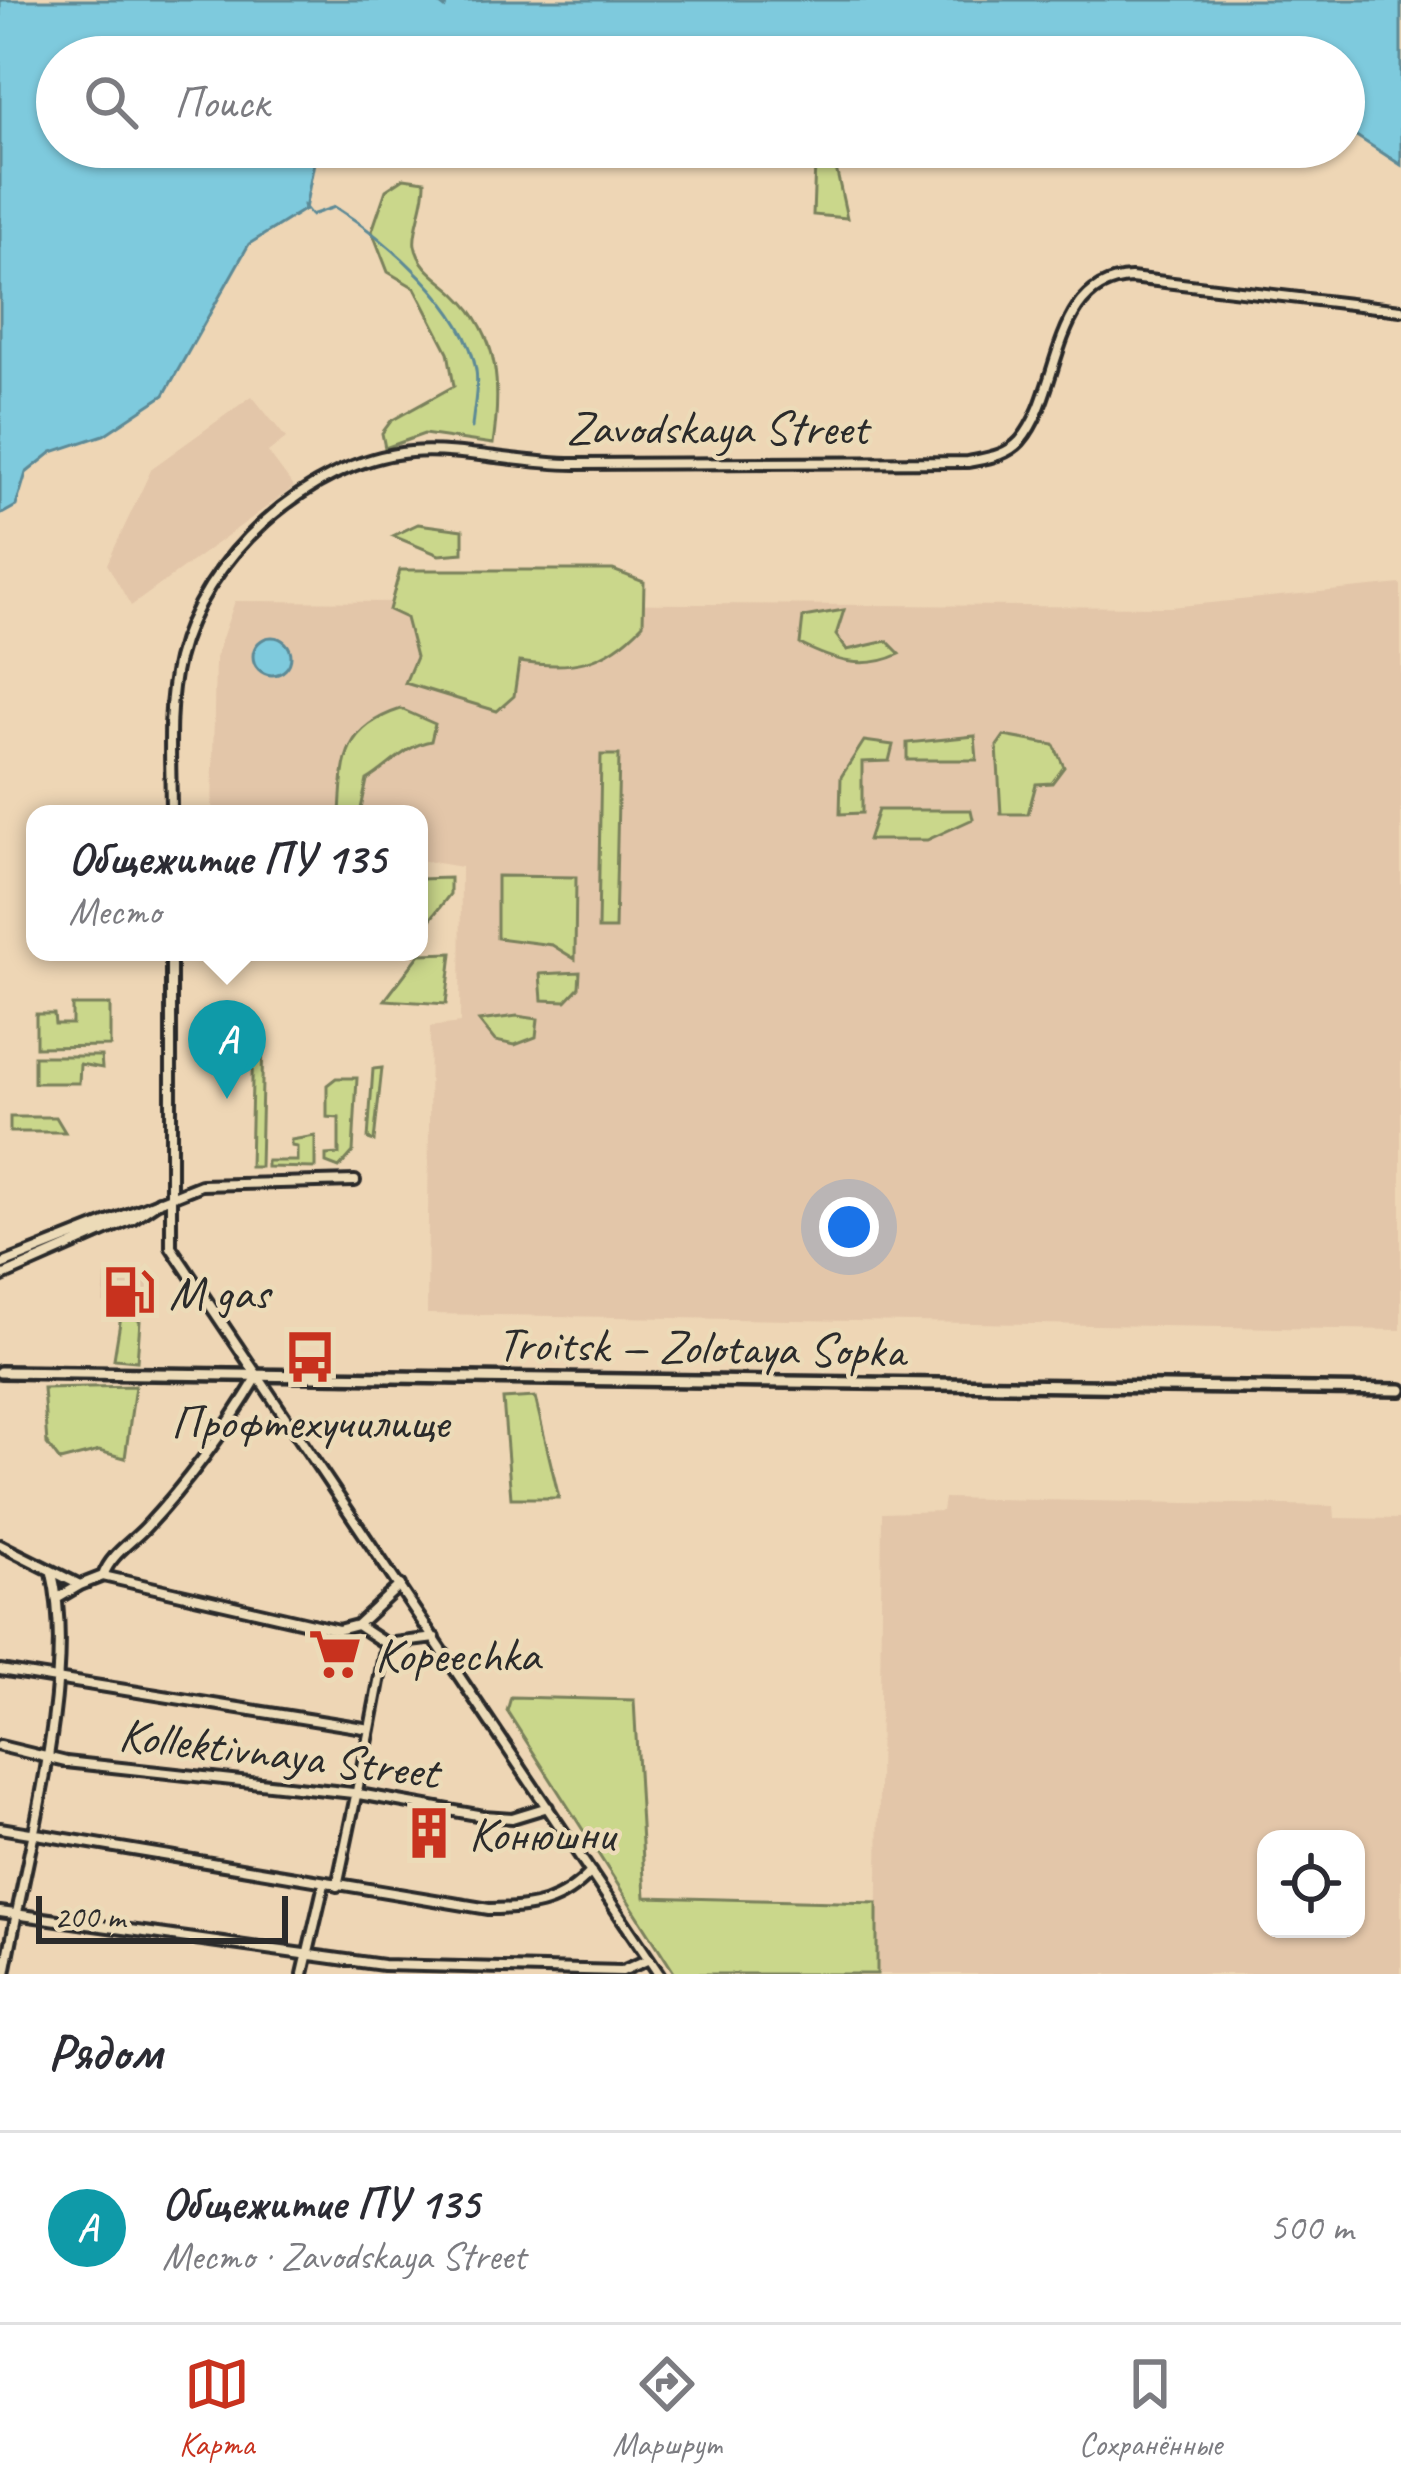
<!DOCTYPE html>
<html lang="ru">
<meta charset="utf-8">
<style>
body{margin:0;font-family:Caveat,sans-serif;background:#f2f2f3;color:#2b2b33}
.controls{position:absolute;right:36px;bottom:36px;display:grid;overflow:hidden;border-radius:24px;box-shadow:0 3px 9px #0004}
.controls button{width:108px;height:108px;display:grid;place-items:center;padding:0;border:0;border-bottom:3px solid #e1e1e2;background:#fff;color:#2b2b33;font:60px sans-serif}
.scale{position:absolute;left:36px;bottom:30px;width:252px;box-sizing:border-box;padding-left:12px;border:6px solid #2b2b2b;border-top:0;font-size:33px;line-height:42px;white-space:nowrap;color:#2b2b2b;-webkit-text-stroke:9px #ecdbb8;paint-order:stroke}
.you{position:absolute;left:849px;top:1227px;width:42px;height:42px;margin:-30px;border:9px solid #fff;border-radius:50%;background:#1a73e8;box-shadow:0 0 0 18px #1a73e833}
.badge{display:grid;place-items:center;width:78px;height:78px;border-radius:50%;background:#c8321e;color:#fff;font-size:39px;font-weight:700}
.pin{position:absolute;translate:-50% -99px;filter:drop-shadow(0 3px 6px #0008)}
.pin::after{content:'';position:absolute;top:63px;width:42px;height:36px;background:inherit;clip-path:polygon(0 0,100% 0,50% 100%)}
.popup{position:absolute;left:26px;top:805px;width:402px;height:156px;box-sizing:border-box;display:grid;place-content:center;border-radius:24px;background:#fff;filter:drop-shadow(0 3px 9px #0005);font-size:39px;white-space:nowrap;color:#7c7c81}
.popup b{font-size:45px;color:#2b2b33}
.popup::after{content:'';position:absolute;left:50%;top:100%;margin-left:-24px;border:24px solid transparent;border-top-color:#fff}
.list{margin:0;padding:0;list-style:none}
h2{display:flex;justify-content:space-between;align-items:center;height:156px;margin:0;padding:0 48px;font-size:51px}
h2 small{font-size:39px;font-weight:400;color:#7c7c81}
.list li{display:grid;grid-template-columns:78px 1fr auto;gap:36px;align-items:center;box-sizing:border-box;height:192px;padding:0 48px;border-top:3px solid #e1e1e2}
.list b{display:block;font-size:45px;white-space:nowrap}
.list p{margin:0;font-size:39px;white-space:nowrap;color:#7c7c81}
.list em{font-size:39px;font-style:normal;color:#7c7c81}
.icon{flex:none;width:66px;height:66px;fill:none;stroke:currentColor;stroke-width:2;stroke-linecap:round;stroke-linejoin:round}
.map{position:relative;flex:none;width:1401px;height:1974px;overflow:hidden}
.search{position:absolute;background:#fff;box-shadow:0 3px 9px #0004;left:36px;right:36px;top:36px;height:132px;display:flex;align-items:center;gap:30px;box-sizing:border-box;padding:0 42px;border-radius:66px;color:#7c7c81;font-size:45px}
.sheet{height:348px;background:#fff}
nav{display:flex;justify-content:space-around;align-items:center;box-sizing:border-box;height:168px;border-top:3px solid #e1e1e2;background:#fff;font-size:33px;color:#7c7c81}
nav a{display:grid;justify-items:center;gap:6px}
nav .on{color:#c8321e}
.map>svg:first-child{display:block}
.built{fill:#e3c6a9;fill-rule:evenodd}
.green{fill:#cad78b;stroke:#7a815b;stroke-width:3}
.water{fill:#7ecadd;stroke:#5d8a96;stroke-width:3}
.lines{fill:none;stroke-linecap:round;stroke-linejoin:round}
.stream{stroke:#5d8a96;stroke-width:3}
.minor-casing{stroke:#2b2b2b;stroke-width:16}
.tertiary-casing{stroke:#2b2b2b;stroke-width:18}
.minor{stroke:#ecdbb8;stroke-width:8}
.tertiary{stroke:#ecdbb8;stroke-width:9}
.labels{text-anchor:middle;stroke-width:9;stroke-linejoin:round;paint-order:stroke}
.street-label{font-size:48px;fill:#2b2b2b;stroke:#ecdbb8}
.poi-label{font-size:48px;fill:#2b2b2b;stroke:#ecdbb8;text-anchor:start}
</style>
<div class="map">
<svg width="1401" height="1974" viewBox="0 0 1401 1974">
<rect width="100%" height="100%" fill="#eed6b5"/>
<filter id="ink" filterUnits="userSpaceOnUse"><feTurbulence type="fractalNoise" baseFrequency=".00833" numOctaves="2"/><feDisplacementMap in="SourceGraphic" scale="24" xChannelSelector="R" yChannelSelector="G"/><feConvolveMatrix kernelMatrix="1 2 1 2 8 2 1 2 1" color-interpolation-filters="sRGB"/></filter>
<g filter="url(#ink)">
<path class="built" d="M252 396 286 438 268 452 294 487 131 606 107 564 152 468Z
M1401 584V1330L427 1314 430 1027 460 1023 461 867 419 860V814H212L215 658 235 601 1170 607Z
M105 1275 151 1279 149 1307 103 1303Z
M944 1498 1334 1506 1335 1518 1401 1519V1974H877L882 1513 942 1511ZM1266 1839H1356V1929H1266Z"/>
<path class="green" d="M815 163 836 168 847 218 813 215Z
M404 178 425 181C426 201 412 232 415 245 419 269 442 280 457 295 500 336 501 389 493 444L424 434 385 448 382 433 391 421 454 386 448 352 415 288 388 272 372 231 386 190Z
M418 524 463 530V553L439 555 393 536Z
M400 570H613L644 582 643 624C605 665 572 670 519 662L514 696 497 711 405 683 416 657 406 618 389 610Z
M844 610 836 635 847 650 887 641 900 654C864 671 834 661 800 644L803 617Z
M401 709 435 724 431 741C406 745 389 767 367 780L360 814H340C343 760 342 728 401 709Z
M975 736 977 760H907V743Z
M1004 736 1054 745 1064 767 1052 783 1036 784 1028 814H1001L997 746Z
M864 741 893 745 889 761 862 762V813L840 814 841 777Z
M601 755H619L615 929H598Z
M878 810H971L973 819 927 840H868Z
M497 876 576 877 575 959 552 945 497 938Z
M450 878V894L419 934V879Z
M452 953 446 1004 385 1000 420 954Z
M580 972 579 987 566 1001 542 1000 540 974Z
M72 1005H110V1046L36 1047V1014H54L55 1024H72Z
M517 1016 538 1019 536 1037 515 1045 495 1041 479 1021Z
M253 1038H263L260 1167H250Z
M34 1056H101L102 1068 80 1064 79 1083H34Z
M382 1068 374 1141 368 1139 373 1069Z
M336 1078H357L353 1152 339 1168 326 1163V1155L339 1154V1118L327 1117V1085Z
M10 1117H56L65 1132H10Z
M315 1136V1168L267 1167V1161H297V1147L291 1146V1140Z
M123 1304 140 1305 133 1317 140 1321 137 1361 114 1359Z
M135 1386 125 1458 99 1451 60 1461 47 1444 43 1388Z
M535 1397 559 1498H511L503 1399Z
M511 1697 634 1700 645 1897 877 1903V1974H675L507 1711Z"/>
<path class="water" d="M0 0H435L445 8 447 2 492 0H1401V165L1344 128V57H57V147H317L305 209 249 244 164 395 104 435 52 452 26 473 16 506 0 515Z
M253 656a19 19 0 1 1 38 0a19 19 0 1 1-38 0Z"/>
<g class="lines">
<path class="stream" d="M303 205 311 215 335 207C386 239 466 307 476 370 479 388 473 410 472 428"/>
<g class="minor-casing">
<path id="minor" d="M171 814C171 763 166 709 178 659 202 560 307 461 411 452 460 448 523 464 575 464 706 463 837 462 968 462 987 458 1006 456 1020 441 1062 393 1050 281 1131 278L1401 310
M171 952V1247L659 1974
M0 1265 201 1185 355 1181
M0 1277 132 1219 159 1201
M0 1545 80 1585 103 1576 338 1630 357 1625 400 1585
M103 1576C110 1555 131 1543 146 1527 188 1482 226 1429 258 1376
M58 1598 80 1585
M386 1644 435 1638
M0 1670 370 1729 386 1644 357 1625
M0 1746 66 1762 353 1793 483 1816 512 1818 548 1807
M0 1828 489 1909C533 1909 561 1904 591 1872
M337 1886 370 1729
M0 1912 383 1965 622 1971 649 1959
M5 1974C24 1863 78 1680 52 1573
M303 1974 324 1884"/>
</g>
<g class="tertiary-casing">
<path id="tertiary" d="M0 1372 1401 1390"/>
</g>
<use href="#minor" class="minor"/>
<use href="#tertiary" class="tertiary"/>
</g>
</g>
<defs>
<g id="fuel-bare" transform="scale(4.14)"><path d="M-5.5-6h7V0h2V4h1.3V-2.5L3-4.5l.8-.8L6-3V5H2.5V1h-1V6h-7ZM-4.2-4.7v3.2H.2V-4.7Z" fill="#c8321e" stroke="#ecdbb8" stroke-width="2.5" paint-order="stroke"/></g>
<g id="bus-bare" transform="scale(4.14)"><path d="M-5-6H5V4H4V6H2V4H-2V6H-4V4H-5ZM-3.5-4V0h7V-4ZM-3.5 1.2v1.5H-2V1.2ZM2 1.2v1.5H3.5V1.2Z" fill="#c8321e" stroke="#ecdbb8" stroke-width="2.5" paint-order="stroke"/></g>
<g id="supermarket-bare" transform="scale(4.14)"><path d="M-6-5.5h2.5l.6 2H6L4.5 2H-2.5L-4.4-4H-6ZM-1.5 3.2a1.3 1.3 0 1 0 .1 0ZM3 3.2a1.3 1.3 0 1 0 .1 0Z" fill="#c8321e" stroke="#ecdbb8" stroke-width="2.5" paint-order="stroke"/></g>
<g id="building-bare" transform="scale(4.14)"><path d="M-4-6H4V6H1V3H-1V6H-4ZM-2.5-4.3h1.7v1.8h-1.7ZM.8-4.3h1.7v1.8H.8ZM-2.5-1h1.7V.8h-1.7ZM.8-1h1.7V.8H.8Z" fill="#c8321e" stroke="#ecdbb8" stroke-width="2.5" paint-order="stroke"/></g>
</defs>
<g fill-rule="evenodd">
<use href="#fuel-bare" x="129" y="1292"/>
<use href="#bus-bare" x="310" y="1357"/>
<use href="#supermarket-bare" x="335" y="1654"/>
<use href="#building-bare" x="429" y="1833"/>
</g>
<g class="labels">
<g class="street-label">
<text x="717" y="444">Zavodskaya Street</text>
<text transform="translate(701 1346) rotate(1)" y="17">Troitsk — Zolotaya Sopka</text>
<text transform="translate(279 1752) rotate(7)" y="17">Kollektivnaya Street</text>
</g>
<g class="poi-label">
<text x="169" y="1309">M gas</text>
<text x="310" y="1438" text-anchor="middle">Профтехучилище</text>
<text x="375" y="1671">Kopeechka</text>
<text x="469" y="1850">Конюшни</text>
</g>
</g>
</svg>
<div class="controls">
<button><svg class="icon" aria-label="locate" viewBox="0 0 24 24"><circle cx="12" cy="12" r="6"/><path d="M12 2v4M12 18v4M2 12h4M18 12h4"/></svg></button>
</div>
<div class="scale">200 m</div>
<div class="you"></div>
<div class="pin badge" style="left:227px;top:1099px;background:#0f9aa8">A</div>
<div class="popup"><b>Общежитие ПУ 135</b>Место</div>
<div class="search"><svg class="icon" aria-label="search" viewBox="0 0 24 24"><circle cx="10" cy="10" r="6"/><path d="M15 15l6 6"/></svg>Поиск</div>
</div>
<section class="sheet">
<h2>Рядом<small></small></h2>
<ul class="list">
<li><span class="badge" style="background:#0f9aa8">A</span><div><b>Общежитие ПУ 135</b><p>Место · Zavodskaya Street</p></div><em>500 m</em></li>
</ul>
</section>
<nav>
<a class="on"><svg class="icon" aria-label="map" viewBox="0 0 24 24"><path d="M3 6l6-2 6 2 6-2v14l-6 2-6-2-6 2zM9 4v14M15 6v14"/></svg>Карта</a>
<a><svg class="icon" aria-label="directions" viewBox="0 0 24 24"><path d="M12 3l9 9-9 9-9-9zM9 14v-3h6M13 9l2 2-2 2"/></svg>Маршрут</a>
<a><svg class="icon" aria-label="saved" viewBox="0 0 24 24"><path d="M7 4h10v16l-5-4-5 4z"/></svg>Сохранённые</a>
</nav>
